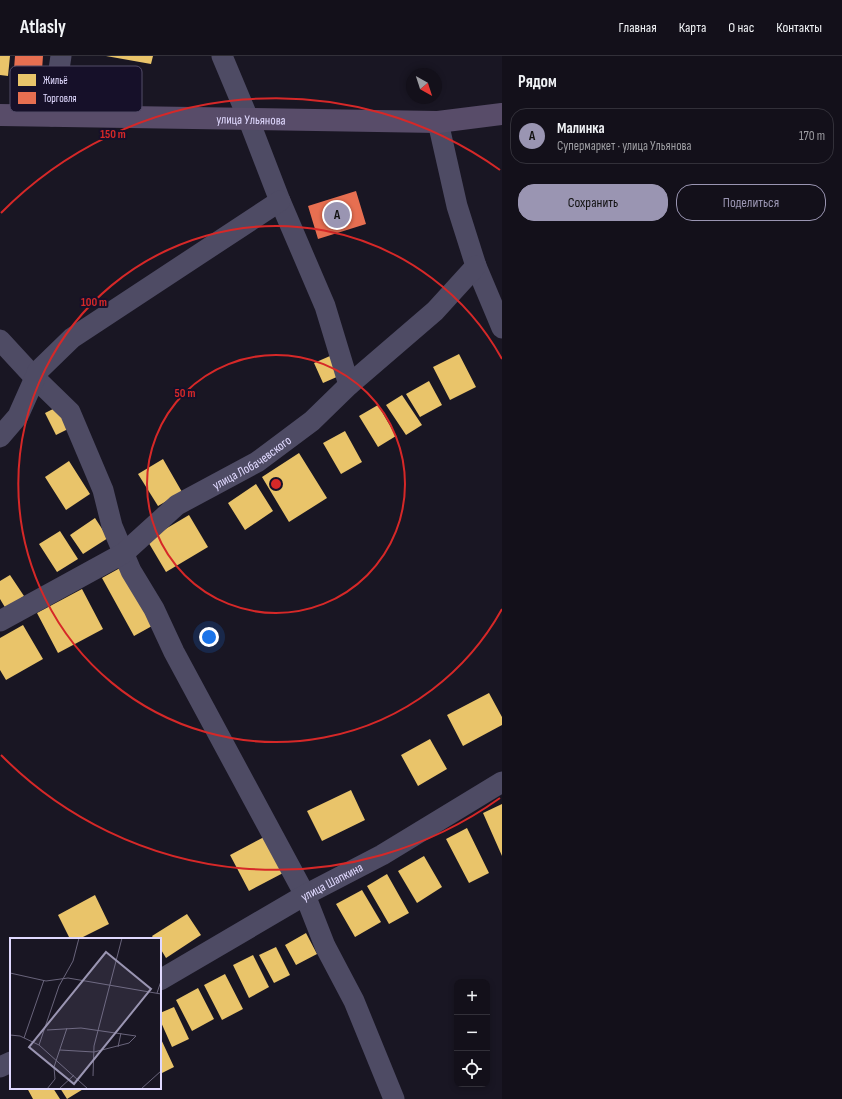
<!DOCTYPE html>
<html lang="ru">
<meta charset="utf-8">
<style>
body{margin:0;font-family:"Sofia Sans Condensed",sans-serif;background:#1c1923;color:#f1f3f6}
.controls{position:absolute;right:12px;bottom:12px;display:grid;overflow:hidden;border-radius:8px;box-shadow:0 2px 6px #0003}
.controls button{width:36px;height:36px;display:grid;place-items:center;padding:0;border:0;border-bottom:1px solid #323039;background:#13101a;color:#f1f3f6;font:20px sans-serif}
.compass{position:absolute;left:406px;top:12px;width:36px;height:36px;border-radius:50%;background:#13101a;box-shadow:0 2px 6px #0003;rotate:141deg}
.you{position:absolute;left:209px;top:581px;width:14px;height:14px;margin:-10px;border:3px solid #fff;border-radius:50%;background:#1a73e8;box-shadow:0 0 0 6px #1a73e833}
.badge{display:grid;place-items:center;width:26px;height:26px;border-radius:50%;background:#9a95b2;color:#111;font-size:13px;font-weight:700}
.pin{position:absolute;translate:-50% -50%;border:2px solid #fff;box-shadow:0 1px 4px #0006}
.list{margin:0;padding:0;list-style:none}
h2{display:flex;justify-content:space-between;align-items:center;height:52px;margin:0;padding:0 16px;font-size:17px}
h2 small{font-size:13px;font-weight:400;color:#9d9da2}
.list li{display:grid;grid-template-columns:26px 1fr auto;gap:12px;align-items:center;box-sizing:border-box;height:56px;margin:0 8px 8px;padding:0 8px;border:1px solid #323039;border-radius:16px}
.list b{display:block;font-size:15px;white-space:nowrap}
.list p{margin:0;font-size:13px;white-space:nowrap;color:#9d9da2}
.list em{font-size:13px;font-style:normal;color:#9d9da2}
.actions{display:flex;gap:8px;padding:12px 16px}
.actions a{flex:1;padding:9px 0;border:1px solid #9a95b2;border-radius:16px;text-align:center;font-size:14px;color:#9a95b2}
.actions .main{background:#9a95b2;color:#111}
.icon{flex:none;width:22px;height:22px;fill:none;stroke:currentColor;stroke-width:2;stroke-linecap:round;stroke-linejoin:round}
.map{position:relative;flex:none;width:502px;height:1043px;overflow:hidden}
header{display:flex;align-items:center;gap:24px;box-sizing:border-box;height:56px;padding:0 20px;background:#13101a;border-bottom:1px solid #323039}
header strong{font-size:19px}
nav{display:flex;gap:22px;margin-inline-start:auto;font-size:14px}
main{display:flex}
aside{flex:1;background:#13101a}
.map>svg:first-child{display:block}
.homes{fill:#e9c46a}
.shops{fill:#e76f51}
.lines{fill:none;stroke-linecap:round;stroke-linejoin:round}
.minor{stroke:#4e4b64;stroke-width:21}
.major{stroke:#584c69;stroke-width:22}
.ring{fill:none;stroke:#d62828;stroke-width:2}
.labels{text-anchor:middle;stroke-width:4;stroke-linejoin:round;paint-order:stroke}
.street-label{font-size:13px;fill:#e0d9ff;stroke:#161029}
.inset-road{fill:none;stroke:#69647b;stroke-width:1}
.view{fill:#9a95b2;fill-opacity:0.15;stroke:#9a95b2;stroke-width:2}
.inset-edge{fill:none;stroke:#e0d9ff;stroke-width:2}
.key{fill:#161029;stroke:#534c69;stroke-width:1}
.key-label{font-size:11px;fill:#e0d9ff}
.centre{fill:#d62828;stroke:#161029;stroke-width:2}
.ring-label{font-size:12px;text-anchor:middle;font-weight:bold;fill:#d62828;stroke:#161029;stroke-width:4;stroke-linejoin:round;paint-order:stroke}
</style>
<header>
<strong>Atlasly</strong>
<nav><a>Главная</a><a>Карта</a><a>О нас</a><a>Контакты</a></nav>
</header>
<main>
<div class="map">
<svg width="502" height="1043" viewBox="0 0 502 1043">
<rect width="100%" height="100%" fill="#191623"/>
<path class="homes" d="M0 0H10L8 20 0 19Z
M106 0H153L151 8Z
M459 298 476 331 450 344 433 311Z
M330 300 339 320 323 327 314 307Z
M429 325 442 349 420 361 406 338Z
M402 339 422 369 406 379 386 349Z
M378 349 396 380 378 391 359 360Z
M59 350 70 372 56 379 45 357Z
M345 375 362 406 341 418 323 387Z
M299 397 327 442 289 466 262 421Z
M163 403 182 436 158 450 138 418Z
M69 405 90 438 66 454 45 421Z
M256 428 273 455 245 474 228 447Z
M189 459 208 491 166 516 147 484Z
M95 462 108 482 83 498 70 479Z
M60 475 78 503 57 516 39 488Z
M120 512 152 570 134 580 102 522Z
M10 519 24 540 6 553 0 543V525Z
M82 533 103 573 58 597 37 557Z
M23 569 43 603 6 624 0 614V582Z
M489 637 502 661V669L463 690 447 659Z
M430 683 447 713 418 730 401 699Z
M351 734 365 764 322 785 307 755Z
M502 748V800L483 757Z
M467 772 489 817 469 827 446 783Z
M266 780 285 816 249 835 230 799Z
M424 800 442 831 417 847 398 815Z
M387 818 409 857 389 868 367 830Z
M362 834 381 866 355 881 336 848Z
M95 839 109 868 79 883H70L58 859Z
M187 858 201 879 166 902 160 892V883H154L152 880Z
M306 877 317 898 296 909 285 889Z
M276 891 290 919 274 927 259 899Z
M253 899 269 931 249 942 233 909Z
M225 918 243 953 222 964 204 929Z
M198 932 214 963 192 975 176 944Z
M174 951 189 983 172 991 160 964V957Z
M160 981 174 1011 160 1018Z
M27 1032H53L60 1043H33Z
M60 1032H85L67 1043Z"/>
<path class="shops" d="M15 0H43L42 14 14 13Z
M356 135 366 168 318 183 308 150Z"/>
<g class="lines">
<g class="minor">
<path d="M222 0 248 62 280 145 325 250 349 329"/>
<path d="M52 60 61 0"/>
<path d="M438 66 457 150 476 210 502 272"/>
<path d="M0 284 35 322 70 356 103 434 112 470 131 515 154 553 174 596 305 839 325 890 354 945 394 1043"/>
<path d="M0 381 18 360 38 315 72 282 280 145"/>
<path id="s1" d="M0 565 124 497 177 449 257 406 312 365 349 329 435 255 476 210"/>
<path id="s2" d="M160 924 305 839 382 799 502 726"/>
<path d="M0 1011 11 1006"/>
</g>
<path class="major" id="s3" d="M0 59 438 66 502 58"/>
</g>
<g class="ring">
<circle cx="276" cy="428" r="129"/>
<path d="M502 553A258 258 0 1 1 502 303"/>
<path d="M500 742A386 386 0 0 1 1 699M1 157A386 386 0 0 1 500 114"/>
</g>
<g class="labels">
<g class="street-label">
<text dy="5" stroke="none"><textPath href="#s3" startOffset="251">улица Ульянова</textPath></text>
<text dy="5" stroke="none"><textPath href="#s1" startOffset="299">улица Лобачевского</textPath></text>
<text dy="5" stroke="none"><textPath href="#s2" startOffset="198">улица Шапкина</textPath></text>
</g>
</g>
<g transform="translate(10 882)">
<rect width="151" height="151" fill="#191623"/>
<path class="inset-road" d="M0 35 36 43 58 40 151 56M147 55 151 43M37 92 71 90 126 98 119 105 84 114 50 112M0 97 10 98 29 107 78 151M14 100 34 42M29 107 49 48 63 23 69 0M108 109 111 95M83 138 84 108 112 0M37 151 45 141 44 129 57 90M49 151 64 137M131 151 151 133"/>
<path class="view" d="M96 14 141 51 64 146 19 109Z"/>
<rect width="151" height="151" class="inset-edge"/>
</g>
<rect x="10" y="10" width="132" height="46" rx="6" class="key"/>
<rect x="18" y="18" width="18" height="12" fill="#e9c46a"/>
<rect x="18" y="36" width="18" height="12" fill="#e76f51"/>
<g class="key-label">
<text x="43" y="28">Жильё</text>
<text x="43" y="46">Торговля</text>
</g>
<circle cx="276" cy="428" r="6" class="centre"/>
<g class="ring-label">
<text x="113" y="82">150 m</text>
<text x="94" y="250">100 m</text>
<text x="185" y="341">50 m</text>
</g>
</svg>
<div class="controls">
<button>+</button>
<button>−</button>
<button><svg class="icon" aria-label="locate" viewBox="0 0 24 24"><circle cx="12" cy="12" r="6"/><path d="M12 2v4M12 18v4M2 12h4M18 12h4"/></svg></button>
</div>
<svg class="compass" viewBox="-18 -18 36 36"><path d="M0-13l5 13h-10z" fill="#e53935"/><path d="M0 13l5-13h-10z" fill="#9d9da2"/></svg>
<div class="you"></div>
<div class="pin badge" style="left:337px;top:159px">A</div>
</div>
<aside>
<h2>Рядом<small></small></h2>
<ul class="list">
<li><span class="badge">A</span><div><b>Малинка</b><p>Супермаркет · улица Ульянова</p></div><em>170 m</em></li>
</ul>
<div class="actions"><a class="main">Сохранить</a><a>Поделиться</a></div>
</aside>
</main>
